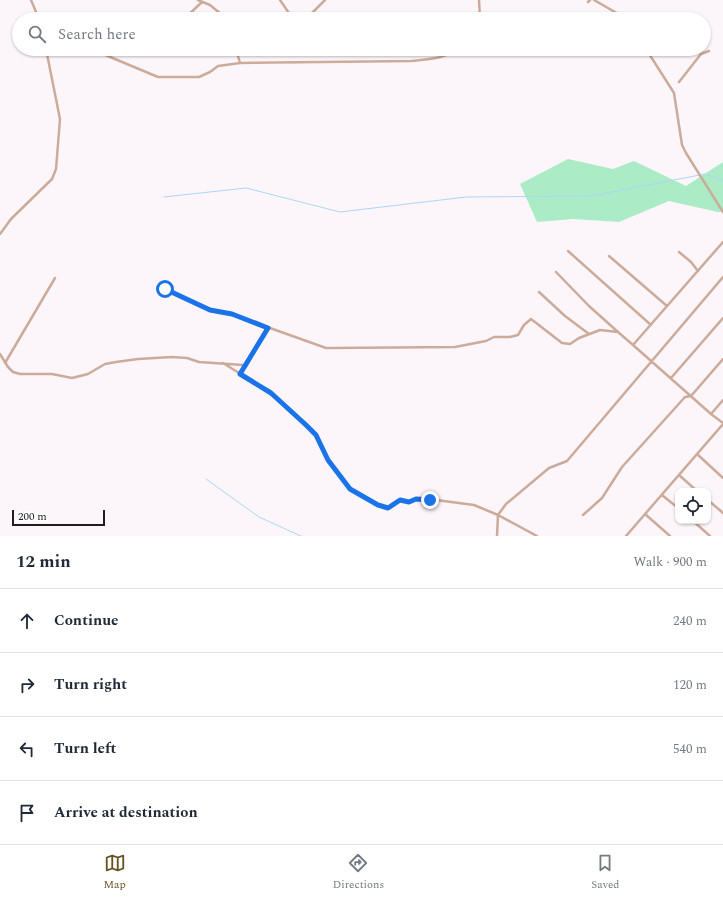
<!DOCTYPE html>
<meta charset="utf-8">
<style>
body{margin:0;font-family:Spectral,serif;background:#f6f6f7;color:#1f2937}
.controls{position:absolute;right:12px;bottom:12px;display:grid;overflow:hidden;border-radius:8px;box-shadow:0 1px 3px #0004}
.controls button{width:36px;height:36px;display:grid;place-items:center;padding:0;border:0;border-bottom:1px solid #e0e1e3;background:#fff;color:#1f2937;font:20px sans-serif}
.scale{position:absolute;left:12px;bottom:10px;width:93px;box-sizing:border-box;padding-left:4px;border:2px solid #1f1d1f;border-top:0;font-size:11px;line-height:14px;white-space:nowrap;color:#1f1d1f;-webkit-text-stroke:3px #fff;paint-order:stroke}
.stop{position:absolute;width:12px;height:12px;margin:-9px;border:3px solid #1a73e8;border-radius:50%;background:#fff}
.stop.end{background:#1a73e8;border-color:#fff;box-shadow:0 1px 4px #0008}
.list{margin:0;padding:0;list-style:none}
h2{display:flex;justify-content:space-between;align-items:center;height:52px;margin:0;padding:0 16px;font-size:17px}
h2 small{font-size:13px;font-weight:400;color:#747a83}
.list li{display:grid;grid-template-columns:26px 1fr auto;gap:12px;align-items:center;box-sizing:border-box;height:64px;padding:0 16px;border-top:1px solid #e0e1e3}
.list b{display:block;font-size:15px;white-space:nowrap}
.list em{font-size:13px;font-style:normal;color:#747a83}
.icon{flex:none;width:22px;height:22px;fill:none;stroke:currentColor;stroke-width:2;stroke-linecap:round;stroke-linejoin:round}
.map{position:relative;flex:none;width:723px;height:536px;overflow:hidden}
.search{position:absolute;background:#fff;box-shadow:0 1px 3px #0004;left:12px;right:12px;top:12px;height:44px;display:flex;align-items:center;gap:10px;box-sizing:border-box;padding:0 14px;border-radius:22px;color:#747a83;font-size:15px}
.sheet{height:308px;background:#fff}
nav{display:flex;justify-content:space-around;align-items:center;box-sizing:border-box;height:56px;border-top:1px solid #e0e1e3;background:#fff;font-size:11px;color:#747a83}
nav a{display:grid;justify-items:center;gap:2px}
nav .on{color:#665321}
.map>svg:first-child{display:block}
.green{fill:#abebc5}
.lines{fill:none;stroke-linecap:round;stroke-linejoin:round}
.stream{stroke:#add6f5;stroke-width:1}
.street{stroke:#ccab9b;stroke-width:2.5}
.route{stroke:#1a73e8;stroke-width:5}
</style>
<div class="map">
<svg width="723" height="536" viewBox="0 0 723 536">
<rect width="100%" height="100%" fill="#fcf6fb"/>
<path class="green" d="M568 159 613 169 634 161 686 186 723 162V212H718L669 201 619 222 573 219 537 222 520 184Z"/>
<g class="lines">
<path class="stream" d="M164 197 246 188 340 212 466 197 591 196 705 174 723 181
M206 479 259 517 301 536"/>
<path class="street" d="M31 0 39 19
M198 0 210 5 227 19
M280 0 293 19
M479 0 480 19
M594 0 627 19
M588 2 590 0
M184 19 202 2
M306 19 325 0
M616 19 617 13
M79 49 103 54 158 77H199L210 72 218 66 240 63 411 61C428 59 444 59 459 49
M236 49 240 63
M323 49 329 54
M646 49 674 93 682 145 686 153 723 212
M257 55 266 49
M679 82 701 54 709 51
M0 234 11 219 52 179 56 169 60 119 46 49
M568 251 651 325
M679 252 691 262 698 271
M609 256 667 306
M556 272 589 306 618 332
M165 289 210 310 232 314 268 328
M539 292 565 316 589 334
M633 345 711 414
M0 354 8 367 13 372 20 374H52L72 378 88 374 105 364 116 362 138 359 172 357 187 358 199 362 243 365 247 364 266 331 270 328 326 348H332L455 347 486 341 494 337H510L518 335 524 325 531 319 562 343 570 344 579 338 600 330 618 332 633 345 723 242
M5 363 55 278
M223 363 271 393 306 425 316 435 328 461 350 489 378 505 388 508 400 500C412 503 410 499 421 498L474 505 498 515 537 536
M240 374 247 365
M671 378 723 318
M723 400 711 414 723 423
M697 454 723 478
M679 475 697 491
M662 495 678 508
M708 500 723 513
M645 514 670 536
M583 515 602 498 622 467 685 397 691 396 723 359
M693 521 710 536
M497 536 498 515 506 504 549 468 567 461 723 277
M626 536 723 424"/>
</g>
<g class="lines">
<path class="route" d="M165 289 210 310 232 314 268 328 240 374 271 393 306 425 316 435 328 460 350 489 378 505 388 508 400 500 409 502 416 499 430 500"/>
</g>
</svg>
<div class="controls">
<button><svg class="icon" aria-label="locate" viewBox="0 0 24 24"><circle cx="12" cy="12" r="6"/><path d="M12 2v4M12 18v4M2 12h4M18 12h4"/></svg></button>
</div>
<div class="scale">200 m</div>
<div class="stop" style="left:165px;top:289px"></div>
<div class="stop end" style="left:430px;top:500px"></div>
<div class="search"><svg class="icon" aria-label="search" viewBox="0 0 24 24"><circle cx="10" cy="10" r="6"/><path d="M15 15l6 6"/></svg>Search here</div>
</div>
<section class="sheet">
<h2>12 min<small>Walk · 900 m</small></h2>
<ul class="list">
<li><svg class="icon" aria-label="ahead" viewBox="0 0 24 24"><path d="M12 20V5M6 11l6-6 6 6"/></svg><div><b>Continue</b></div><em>240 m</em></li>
<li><svg class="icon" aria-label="right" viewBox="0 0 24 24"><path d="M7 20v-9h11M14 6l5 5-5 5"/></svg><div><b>Turn right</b></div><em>120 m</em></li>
<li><svg class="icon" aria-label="left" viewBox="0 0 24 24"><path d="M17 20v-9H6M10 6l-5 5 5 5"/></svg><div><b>Turn left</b></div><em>540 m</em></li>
<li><svg class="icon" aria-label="arrive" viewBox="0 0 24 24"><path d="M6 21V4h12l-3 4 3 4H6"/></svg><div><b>Arrive at destination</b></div></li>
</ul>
</section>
<nav>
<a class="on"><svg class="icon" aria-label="map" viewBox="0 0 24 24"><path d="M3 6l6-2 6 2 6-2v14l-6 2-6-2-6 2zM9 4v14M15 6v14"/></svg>Map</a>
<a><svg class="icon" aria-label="directions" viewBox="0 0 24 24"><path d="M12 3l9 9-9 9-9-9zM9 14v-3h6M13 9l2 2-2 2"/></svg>Directions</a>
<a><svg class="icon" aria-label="saved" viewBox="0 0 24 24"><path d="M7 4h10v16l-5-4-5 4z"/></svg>Saved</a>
</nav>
